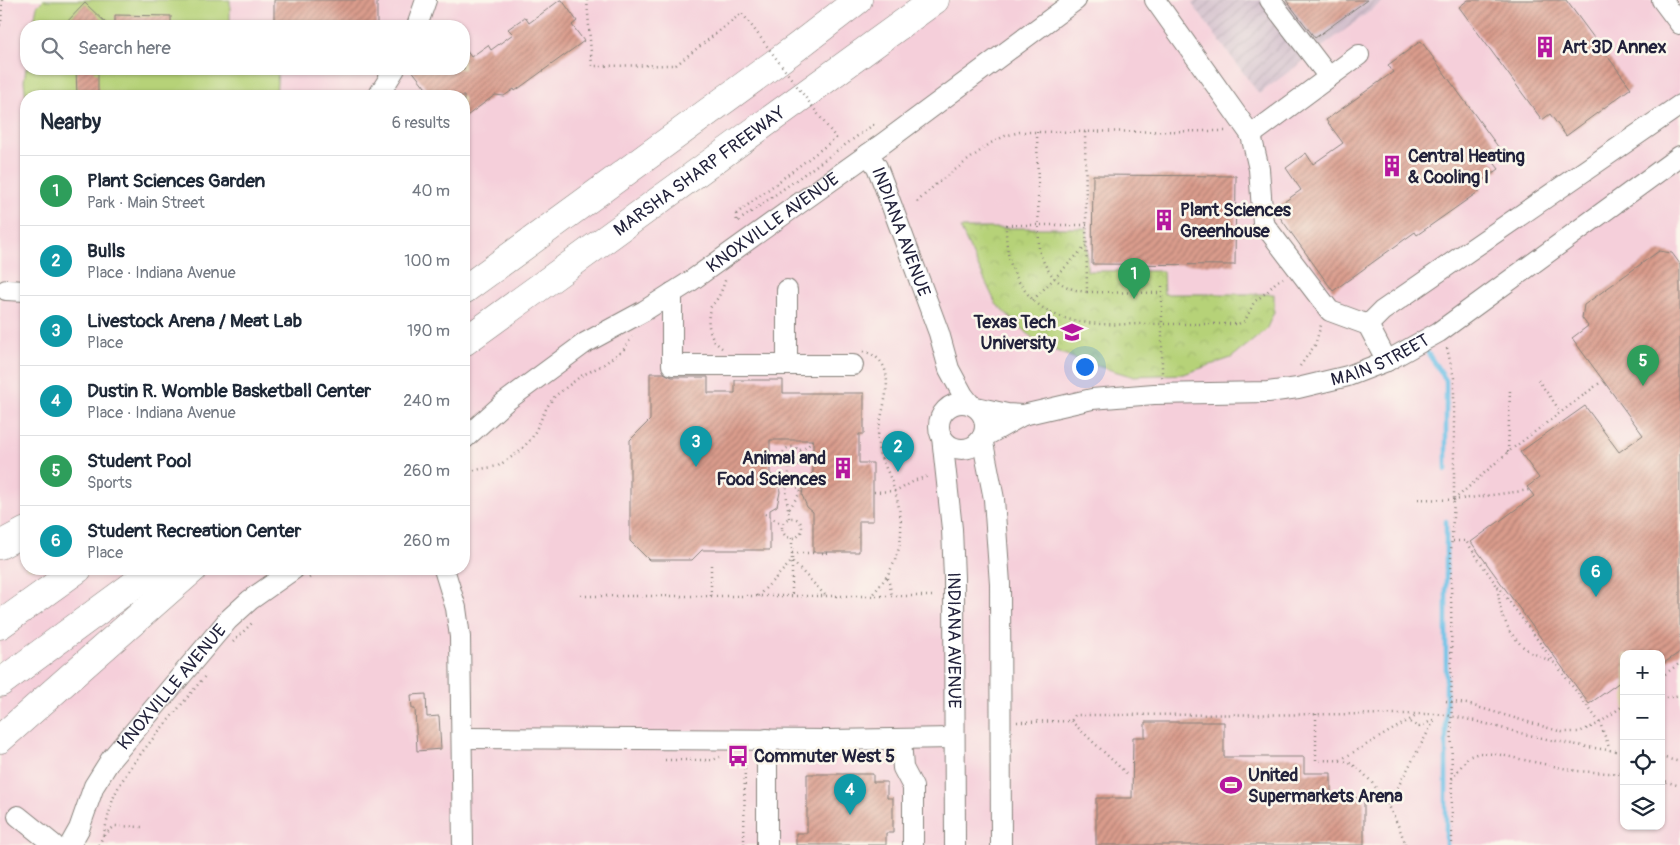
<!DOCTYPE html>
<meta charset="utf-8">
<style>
body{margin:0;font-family:Pangolin,sans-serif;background:#f2f2f3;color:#1f2937}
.controls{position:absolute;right:15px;bottom:15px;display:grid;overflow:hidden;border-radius:10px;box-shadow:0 1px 4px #0004}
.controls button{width:45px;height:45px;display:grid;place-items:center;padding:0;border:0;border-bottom:1px solid #e0e1e3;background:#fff;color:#1f2937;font:25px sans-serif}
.you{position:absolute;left:1084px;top:366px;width:18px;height:18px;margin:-12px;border:4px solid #fff;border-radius:50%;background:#1a73e8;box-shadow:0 0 0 8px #1a73e833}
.badge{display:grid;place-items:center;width:32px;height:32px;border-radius:50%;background:#b5179e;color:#fff;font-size:16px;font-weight:700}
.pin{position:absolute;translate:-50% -41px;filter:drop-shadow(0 1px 2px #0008)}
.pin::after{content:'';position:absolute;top:26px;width:18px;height:15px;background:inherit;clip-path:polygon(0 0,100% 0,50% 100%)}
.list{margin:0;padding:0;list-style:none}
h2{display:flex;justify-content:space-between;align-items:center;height:65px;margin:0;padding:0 20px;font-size:21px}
h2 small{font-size:16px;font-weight:400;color:#747a83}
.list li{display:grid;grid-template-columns:32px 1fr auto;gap:15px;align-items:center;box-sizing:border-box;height:70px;padding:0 20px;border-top:1px solid #e0e1e3}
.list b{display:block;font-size:19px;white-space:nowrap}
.list p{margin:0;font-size:16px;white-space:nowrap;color:#747a83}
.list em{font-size:16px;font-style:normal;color:#747a83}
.icon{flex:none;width:28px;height:28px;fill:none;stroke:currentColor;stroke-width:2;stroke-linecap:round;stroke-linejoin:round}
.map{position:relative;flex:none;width:1680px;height:845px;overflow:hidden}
.search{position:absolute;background:#fff;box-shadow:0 1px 4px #0004;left:20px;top:20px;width:450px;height:55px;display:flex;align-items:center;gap:12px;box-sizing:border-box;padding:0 18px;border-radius:20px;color:#747a83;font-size:19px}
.panel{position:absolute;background:#fff;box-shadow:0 1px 4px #0004;left:20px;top:90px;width:450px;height:485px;border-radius:20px}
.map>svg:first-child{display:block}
.built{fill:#f5cfda;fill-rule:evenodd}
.industrial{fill:url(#industrial-furrows)}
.park{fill:url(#park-crowns);stroke:#6c7a5a}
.pitch{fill:#b6d278;stroke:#6c7a5a}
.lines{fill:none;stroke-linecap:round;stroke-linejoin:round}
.stream{stroke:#6ac0e7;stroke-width:4.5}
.building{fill:url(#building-hatch)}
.minor-casing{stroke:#86807a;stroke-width:22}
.highway-casing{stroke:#86807a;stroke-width:29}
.path{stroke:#86807a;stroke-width:2.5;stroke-dasharray:1 4;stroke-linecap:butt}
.minor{stroke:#fff;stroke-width:20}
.highway{stroke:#fff;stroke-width:28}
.path-bridge{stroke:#86807a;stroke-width:2.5;stroke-dasharray:1 4;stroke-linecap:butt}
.labels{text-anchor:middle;stroke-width:5;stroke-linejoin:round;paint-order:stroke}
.poi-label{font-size:18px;font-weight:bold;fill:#22223b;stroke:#fbf7ec;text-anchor:start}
.street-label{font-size:18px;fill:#22223b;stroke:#fbf7ec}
</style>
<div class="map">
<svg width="1680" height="845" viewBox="0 0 1680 845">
<defs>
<pattern id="industrial-furrows" width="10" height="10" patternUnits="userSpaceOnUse" patternTransform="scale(1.25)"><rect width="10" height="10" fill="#d1bdcb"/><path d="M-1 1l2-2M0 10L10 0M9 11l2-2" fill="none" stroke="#b3a2af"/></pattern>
<pattern id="park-crowns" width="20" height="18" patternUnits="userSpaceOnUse" patternTransform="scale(1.25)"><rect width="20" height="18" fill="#b6d278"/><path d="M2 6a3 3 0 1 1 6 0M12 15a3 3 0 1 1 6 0" fill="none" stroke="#9cb469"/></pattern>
<pattern id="building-hatch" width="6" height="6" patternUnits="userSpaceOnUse" patternTransform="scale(1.25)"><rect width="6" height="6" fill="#da9c8c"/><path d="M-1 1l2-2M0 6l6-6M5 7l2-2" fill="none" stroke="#b07f74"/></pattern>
</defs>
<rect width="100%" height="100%" fill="#fbf7ec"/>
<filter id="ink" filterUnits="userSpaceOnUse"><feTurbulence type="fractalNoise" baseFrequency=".02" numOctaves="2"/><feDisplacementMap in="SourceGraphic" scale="10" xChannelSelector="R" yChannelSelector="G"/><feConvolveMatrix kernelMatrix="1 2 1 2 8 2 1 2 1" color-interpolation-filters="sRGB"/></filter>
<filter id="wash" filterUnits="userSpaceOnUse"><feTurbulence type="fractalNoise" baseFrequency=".0096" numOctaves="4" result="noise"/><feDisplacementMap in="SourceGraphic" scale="20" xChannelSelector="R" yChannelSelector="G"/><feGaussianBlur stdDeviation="1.12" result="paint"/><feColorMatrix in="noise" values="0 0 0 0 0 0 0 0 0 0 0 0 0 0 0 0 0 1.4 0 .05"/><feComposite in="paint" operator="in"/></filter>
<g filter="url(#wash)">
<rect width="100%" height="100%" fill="#ebdeba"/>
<path class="built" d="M0 0H1680V845H0ZM26 26H464V69H26ZM26 96H464V569H26ZM1624 654H1661V826H1624Z"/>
<path class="industrial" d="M1198 0H1385L1259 94 1192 4Z"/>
<path class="park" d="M960 228H1087V271H1163L1164 294H1274V312L1266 330 1231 358 1184 374 1131 376 1081 361 1039 344 996 304Z"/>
<path class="pitch" d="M43 0H230V26H33L37 6Z
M26 68 278 69V70L276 96H26V100L24 81Z"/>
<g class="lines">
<path class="stream" d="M1423 346 1446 380V470
M1446 521V845"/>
</g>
<g id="blocks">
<path class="building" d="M274 0H377V26H274Z
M560 0H562L577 21 572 25 584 41 515 91 514 89 504 96 495 95 464 118V96H432L411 69H464V47L471 57 488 45 491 50 513 34 508 29 525 17 529 23Z
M1286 0H1367L1315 38Z
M1468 0H1566L1631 88 1566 136 1550 114 1542 120 1459 7Z
M85 3 109 26H63Z
M115 15 171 16V26H115Z
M1421 41 1499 148 1488 155 1499 169 1477 185 1481 190 1417 235 1415 232 1333 291 1274 209 1301 190 1286 168 1306 153 1313 164 1343 143 1326 120 1393 72 1388 65Z
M76 69H94V73H98V96H77Z
M1093 175 1236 176 1235 265 1092 264Z
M1659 251 1672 253 1680 264V652L1661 665V654H1624V679L1589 704 1471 542 1534 496 1527 487 1539 478 1520 452 1585 406 1619 452 1643 435 1572 338 1588 326 1582 318 1584 305Z
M650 373H664L672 377H708V393H735V380H783V393H864V434H859V463H873V521H859V552H813V512L807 507 802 495 804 483 813 472V440H770V474L778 478 780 492 777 506 770 510V550H702L692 560H649L630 541V440L650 420Z
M426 694 427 717 439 716 441 749 417 751 415 709H412L411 695Z
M1145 722H1224V757H1304V773H1331V798H1364V845H1096V798H1132L1133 737H1145Z
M807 774H873V782H887V798H893V833H886V845H796V833H807Z"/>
</g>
</g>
<g filter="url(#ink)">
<use href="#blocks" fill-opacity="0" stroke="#86807a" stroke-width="1"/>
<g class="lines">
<g class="minor-casing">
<g id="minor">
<path d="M1155 0 1251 135 1259 169 1263 223 1330 311 1368 325 1387 361"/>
<path d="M1270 0 1329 77"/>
<path d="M1662 0 1680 24"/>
<path d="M417 26 426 0"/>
<path d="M378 96 395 69"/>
<path d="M1251 135 1359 55"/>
<path id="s1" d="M868 154 877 167 884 185 939 333 949 369 963 395 970 404"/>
<path d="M6 290 26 291"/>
<path d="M787 290V365"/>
<path d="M672 293V365H853"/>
<path d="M1368 325 1382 311 1680 105"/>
<circle cx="962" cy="426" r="23"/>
<path id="s2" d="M976 407 1007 414 1023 415 1092 399 1154 394 1268 392 1298 388 1348 376 1387 361 1439 332 1680 156"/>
<path id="s3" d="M942 437 952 529 954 578 955 845"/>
<path id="s4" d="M464 439 505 402 585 343 644 311 688 283 885 142 1076 0"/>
<path d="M444 569 456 608 460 637 463 845"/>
<path d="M462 738 829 740 954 738"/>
<path d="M901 739 903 768 913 787V845"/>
<path d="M18 816 54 845"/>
<path id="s5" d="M70 845 79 829 94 786 111 759 228 620 250 600 294 569"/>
<path d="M767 845V739"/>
<path d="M1001 845 1000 584 994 499 982 438 1023 415"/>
</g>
</g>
<g class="highway-casing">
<g id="highway">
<path d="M464 290 797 47 858 0"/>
<path id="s6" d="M464 342 935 0"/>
<path d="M0 545 26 531"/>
<path d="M0 625 78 569"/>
<path d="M0 683 155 569"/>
<path d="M0 739 193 569"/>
</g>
</g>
<path class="path" d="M587 0 592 66 676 65
M0 25H1L2 0
M1037 132 1039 250C1047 275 1060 289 1087 292L1085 132
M917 202 936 184 991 143 1005 136 1020 132 1228 131
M736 214 737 222 873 125 876 129
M1087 225H1006C1006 252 1009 270 1026 292 1058 333 1116 323 1162 324V378
M1162 286V324H1238L1245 321 1254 302 1267 292 1276 282 1283 278
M1087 292 1162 293
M1033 300 1086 246
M722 348C710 340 706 323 710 309 711 305 715 303 717 299 721 293 724 285 726 277
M1447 348 1454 378V500L1451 552 1452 845
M863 351C908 364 875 415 878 445 879 458 887 468 891 480 908 527 905 559 871 596
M1300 366 1315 345 1321 325
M1538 380 1561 412
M782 457a10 10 0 1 1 20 0a10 10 0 1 1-20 0Z
M800 450 807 447 813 440
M1508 452 1510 390
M764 468 784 464
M464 472 498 466 519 452 532 438 547 407 555 396 581 376 603 365 624 349 632 337
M788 476 801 491 788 511
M874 492 897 491 916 480 929 476
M1418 499 1454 500 1530 490
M1454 500 1508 452 1601 382
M765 514 782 524
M782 528a10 10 0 1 1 20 0a10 10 0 1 1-20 0Z
M789 518 786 490 790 467
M792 538V596
M1453 541H1466L1497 586 1501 612 1510 632 1521 645 1530 652 1555 663 1600 723 1610 750
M792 553H830
M711 565V596
M309 578 323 569
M888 578 892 596
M1498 586 1554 662
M581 596H934
M758 596 792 561 826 596
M233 642 252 623
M1661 677 1680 663
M1661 699 1680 695
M1446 701 1467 704 1562 732H1579L1598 724 1624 705
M1316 714V760C1326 761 1338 759 1347 762 1371 771 1400 822 1405 845
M1071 721 1126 773
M1017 722 1071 721 1075 715 1437 714C1465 717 1493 726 1520 733 1554 741 1589 748 1624 752
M1661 757 1680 762
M665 760H713L720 757
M1340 760 1418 715
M1452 779 1468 757 1479 753 1496 754 1577 771 1624 774
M1661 780 1680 786
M1388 805 1435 719 1419 727 1408 721
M104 835 115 826 144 827
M99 845C107 829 108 811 115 794 126 771 143 751 159 731 175 713 190 694 206 675
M744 845 745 757"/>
<use href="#minor" class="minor"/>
<use href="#highway" class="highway"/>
<path class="path-bridge" d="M676 65 742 13 836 138 736 214"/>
</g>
</g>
<defs>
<g id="building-bare" transform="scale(1.725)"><path d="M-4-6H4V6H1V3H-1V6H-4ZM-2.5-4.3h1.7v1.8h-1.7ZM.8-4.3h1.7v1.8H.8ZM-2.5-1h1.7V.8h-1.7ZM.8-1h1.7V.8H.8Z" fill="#b5179e" stroke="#fbf7ec" stroke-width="2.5" paint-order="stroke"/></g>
<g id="university-bare" transform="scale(1.725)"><path d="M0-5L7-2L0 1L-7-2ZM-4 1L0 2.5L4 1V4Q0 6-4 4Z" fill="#b5179e" stroke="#fbf7ec" stroke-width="2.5" paint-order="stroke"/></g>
<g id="bus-bare" transform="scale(1.725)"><path d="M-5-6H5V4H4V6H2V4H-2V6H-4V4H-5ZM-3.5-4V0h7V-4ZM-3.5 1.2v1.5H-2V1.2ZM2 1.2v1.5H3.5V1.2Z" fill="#b5179e" stroke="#fbf7ec" stroke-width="2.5" paint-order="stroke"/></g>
<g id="stadium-bare" transform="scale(1.725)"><path d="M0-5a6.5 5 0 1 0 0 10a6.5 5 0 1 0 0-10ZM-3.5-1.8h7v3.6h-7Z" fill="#b5179e" stroke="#fbf7ec" stroke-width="2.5" paint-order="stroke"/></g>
</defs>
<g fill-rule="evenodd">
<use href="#building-bare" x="1545" y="47"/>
<use href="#building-bare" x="1392" y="166"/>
<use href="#building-bare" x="1164" y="220"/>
<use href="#university-bare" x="1072" y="332"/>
<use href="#building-bare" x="843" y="468"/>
<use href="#bus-bare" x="738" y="756"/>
<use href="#stadium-bare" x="1231" y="785"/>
</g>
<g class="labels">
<g class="poi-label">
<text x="1562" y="53">Art 3D Annex</text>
<text x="1408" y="162">Central Heating<tspan x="1408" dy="21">&amp; Cooling I</tspan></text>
<text x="1180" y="216">Plant Sciences<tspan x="1180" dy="21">Greenhouse</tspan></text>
<text x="1056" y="328" text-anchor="end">Texas Tech<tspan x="1056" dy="21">University</tspan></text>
<text x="826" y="464" text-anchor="end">Animal and<tspan x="826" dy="21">Food Sciences</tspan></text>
<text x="754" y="762">Commuter West 5</text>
<text x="1248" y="781">United<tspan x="1248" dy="21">Supermarkets Arena</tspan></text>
</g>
<g class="street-label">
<text dy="6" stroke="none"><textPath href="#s6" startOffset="291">MARSHA SHARP FREEWAY</textPath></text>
<text dy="6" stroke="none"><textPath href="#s4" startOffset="378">KNOXVILLE AVENUE</textPath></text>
<text dy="6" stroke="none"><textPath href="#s1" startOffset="85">INDIANA AVENUE</textPath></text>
<text dy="6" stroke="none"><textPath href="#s2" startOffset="412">MAIN STREET</textPath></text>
<text dy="6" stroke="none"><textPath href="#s3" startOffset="204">INDIANA AVENUE</textPath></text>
<text dy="6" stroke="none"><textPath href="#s5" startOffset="190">KNOXVILLE AVENUE</textPath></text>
</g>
</g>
</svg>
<div class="controls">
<button>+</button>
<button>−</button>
<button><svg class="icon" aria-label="locate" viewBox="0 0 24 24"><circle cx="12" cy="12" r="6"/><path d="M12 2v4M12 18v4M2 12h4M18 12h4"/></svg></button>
<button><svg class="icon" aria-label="layers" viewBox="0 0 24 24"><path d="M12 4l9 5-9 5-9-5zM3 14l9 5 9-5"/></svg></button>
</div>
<div class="you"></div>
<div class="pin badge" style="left:1134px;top:299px;background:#2e9e5b">1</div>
<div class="pin badge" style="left:898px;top:472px;background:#0f9aa8">2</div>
<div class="pin badge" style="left:696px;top:467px;background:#0f9aa8">3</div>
<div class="pin badge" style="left:850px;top:815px;background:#0f9aa8">4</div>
<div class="pin badge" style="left:1643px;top:386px;background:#2e9e5b">5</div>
<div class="pin badge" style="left:1596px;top:597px;background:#0f9aa8">6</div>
<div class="search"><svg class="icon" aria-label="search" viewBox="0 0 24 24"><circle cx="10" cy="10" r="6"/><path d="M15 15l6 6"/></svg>Search here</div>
<section class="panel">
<h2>Nearby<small>6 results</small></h2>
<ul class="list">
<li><span class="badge" style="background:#2e9e5b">1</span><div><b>Plant Sciences Garden</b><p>Park · Main Street</p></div><em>40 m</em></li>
<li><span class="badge" style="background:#0f9aa8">2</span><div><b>Bulls</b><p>Place · Indiana Avenue</p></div><em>100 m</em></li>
<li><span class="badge" style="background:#0f9aa8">3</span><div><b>Livestock Arena / Meat Lab</b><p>Place</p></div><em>190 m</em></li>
<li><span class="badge" style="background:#0f9aa8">4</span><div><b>Dustin R. Womble Basketball Center</b><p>Place · Indiana Avenue</p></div><em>240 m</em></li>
<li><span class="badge" style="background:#2e9e5b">5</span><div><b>Student Pool</b><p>Sports</p></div><em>260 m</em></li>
<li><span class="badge" style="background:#0f9aa8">6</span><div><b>Student Recreation Center</b><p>Place</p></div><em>260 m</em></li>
</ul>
</section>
</div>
